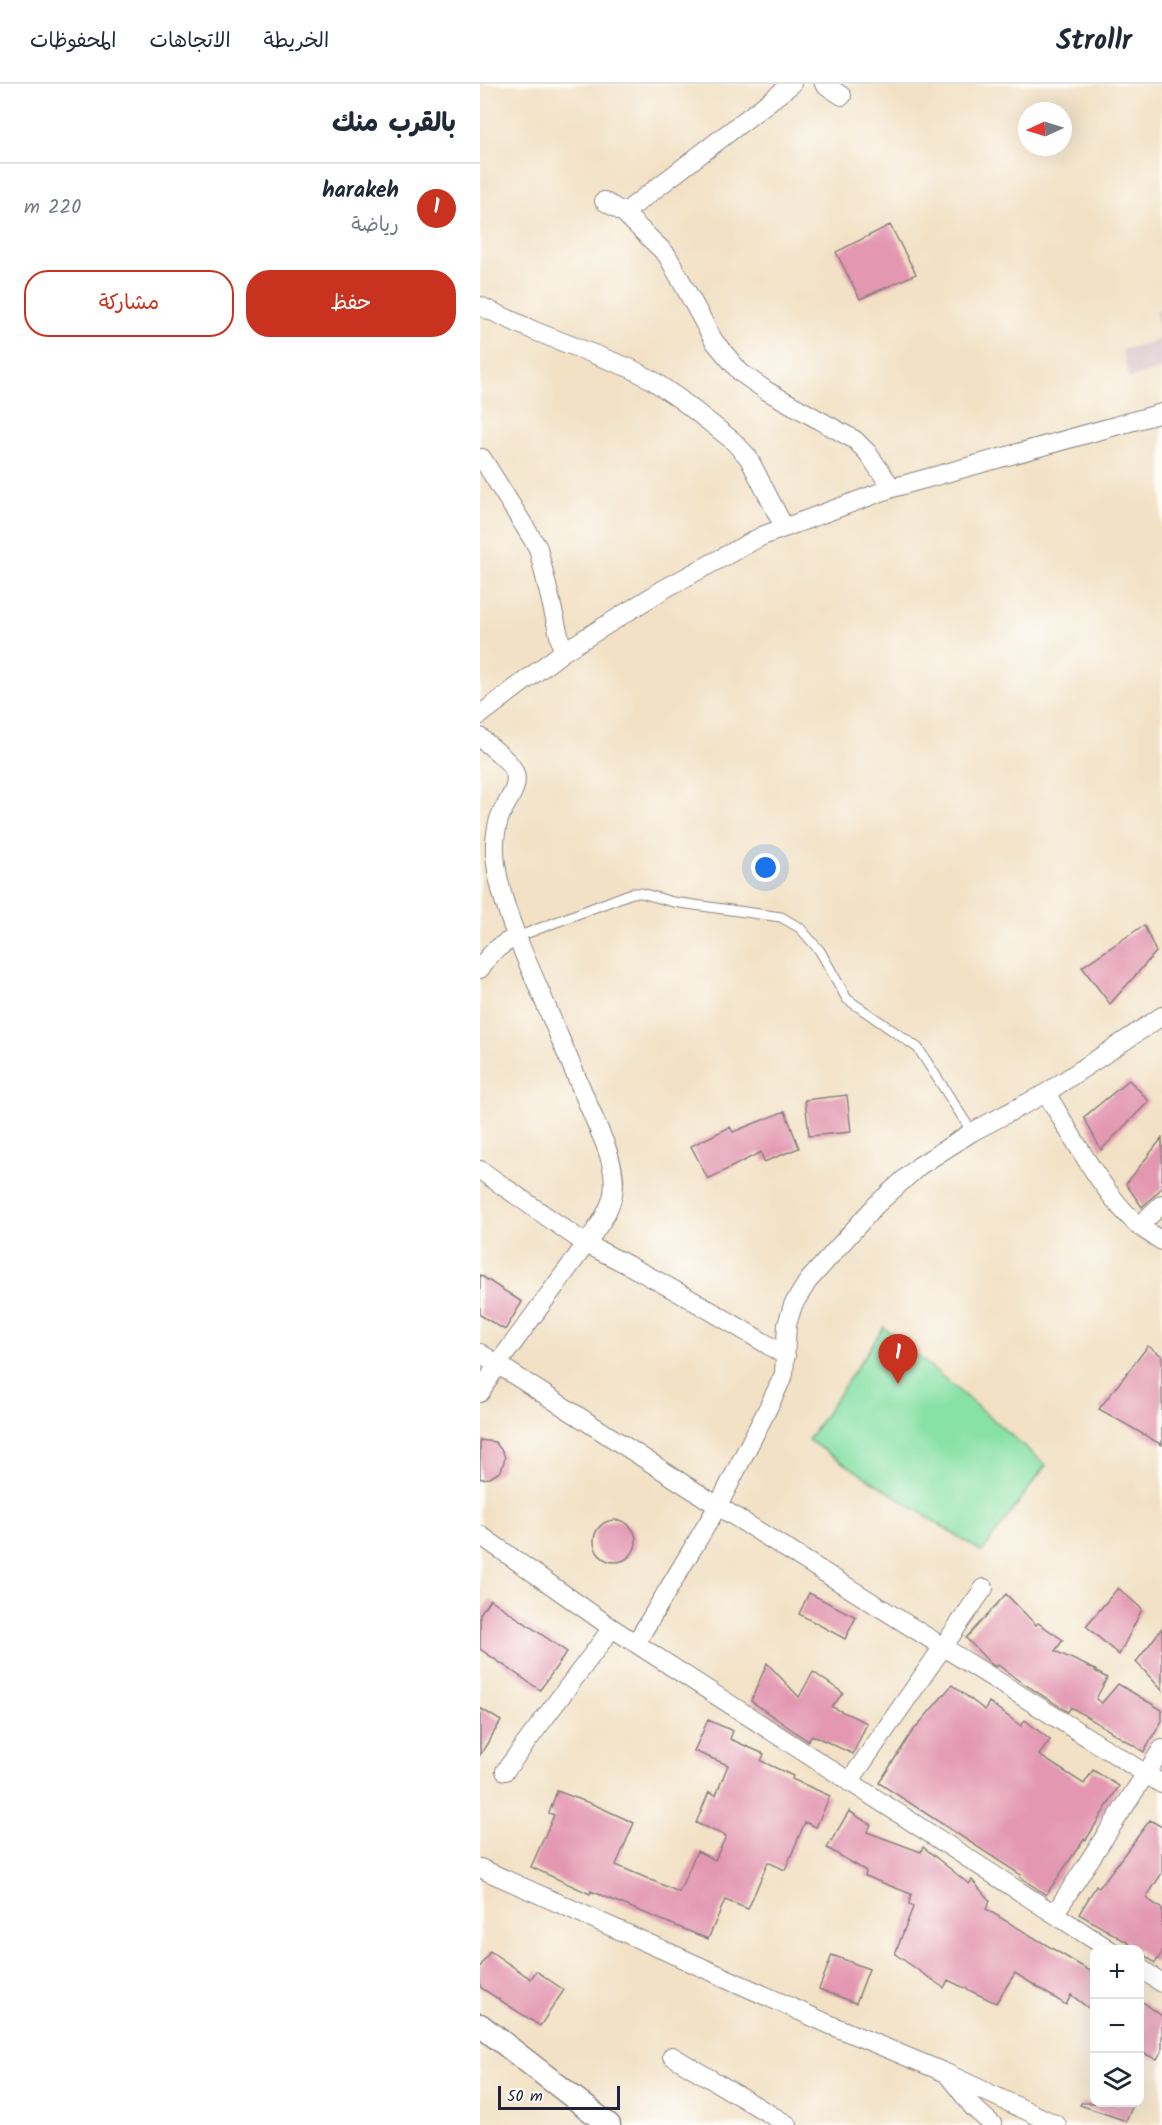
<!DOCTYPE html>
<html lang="ar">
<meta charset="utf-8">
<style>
body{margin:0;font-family:Kalam,"Playpen Sans Arabic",sans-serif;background:#f2f2f3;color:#1f2937;direction:rtl}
.controls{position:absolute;right:18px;bottom:18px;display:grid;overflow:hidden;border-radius:12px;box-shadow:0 6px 24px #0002}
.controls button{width:54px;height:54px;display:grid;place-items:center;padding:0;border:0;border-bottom:2px solid #e0e1e3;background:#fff;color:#1f2937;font:30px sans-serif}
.compass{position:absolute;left:538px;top:18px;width:54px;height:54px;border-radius:50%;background:#fff;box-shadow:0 6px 24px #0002;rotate:266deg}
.scale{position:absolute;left:18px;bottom:15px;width:122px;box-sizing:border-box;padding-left:6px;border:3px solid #22223b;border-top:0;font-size:16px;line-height:21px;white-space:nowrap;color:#22223b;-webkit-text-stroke:4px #fdfcf7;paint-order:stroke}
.you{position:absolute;left:286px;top:784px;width:21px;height:21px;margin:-15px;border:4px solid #fff;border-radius:50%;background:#1a73e8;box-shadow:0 0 0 9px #1a73e833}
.badge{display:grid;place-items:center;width:39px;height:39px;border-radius:50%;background:#c8321e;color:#fff;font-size:20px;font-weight:700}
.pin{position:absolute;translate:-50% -50px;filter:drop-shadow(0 2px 3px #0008)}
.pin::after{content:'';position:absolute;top:32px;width:21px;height:18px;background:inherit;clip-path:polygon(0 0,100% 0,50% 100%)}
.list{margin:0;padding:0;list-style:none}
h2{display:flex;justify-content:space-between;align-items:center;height:78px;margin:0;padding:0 24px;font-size:26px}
h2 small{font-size:20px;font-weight:400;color:#747a83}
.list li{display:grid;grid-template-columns:39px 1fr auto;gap:18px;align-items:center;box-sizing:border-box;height:90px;padding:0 24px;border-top:2px solid #e0e1e3}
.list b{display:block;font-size:22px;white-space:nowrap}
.list p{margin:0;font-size:20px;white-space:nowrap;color:#747a83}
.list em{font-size:20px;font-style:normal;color:#747a83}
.actions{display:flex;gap:12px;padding:18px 24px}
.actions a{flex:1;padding:14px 0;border:2px solid #c8321e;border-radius:24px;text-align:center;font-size:21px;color:#c8321e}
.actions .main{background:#c8321e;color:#fff}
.icon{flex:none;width:33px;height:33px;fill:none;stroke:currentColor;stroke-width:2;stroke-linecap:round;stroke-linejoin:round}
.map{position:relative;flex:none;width:682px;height:2041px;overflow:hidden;direction:ltr}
header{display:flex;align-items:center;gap:36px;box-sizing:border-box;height:84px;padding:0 30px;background:#fff;border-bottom:2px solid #e0e1e3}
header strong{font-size:28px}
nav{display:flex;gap:33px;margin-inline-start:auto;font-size:21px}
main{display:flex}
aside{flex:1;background:#fff}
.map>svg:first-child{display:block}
.industrial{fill:#d2bdc5}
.grass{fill:#88e1a6;stroke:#558270;stroke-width:1.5}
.building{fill:#e397b1}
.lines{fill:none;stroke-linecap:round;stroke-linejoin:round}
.service-casing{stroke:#8a8280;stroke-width:11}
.minor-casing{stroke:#8a8280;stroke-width:20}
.tertiary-casing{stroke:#8a8280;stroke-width:25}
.service{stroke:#fff;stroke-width:9}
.minor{stroke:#fff;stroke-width:18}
.tertiary{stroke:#fff;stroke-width:22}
</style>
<header>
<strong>Strollr</strong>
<nav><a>الخريطة</a><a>الاتجاهات</a><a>المحفوظات</a></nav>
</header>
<main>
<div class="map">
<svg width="682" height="2041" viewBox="0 0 682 2041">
<rect width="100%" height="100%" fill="#fdfcf7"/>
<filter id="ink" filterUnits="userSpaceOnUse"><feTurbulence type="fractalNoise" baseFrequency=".0167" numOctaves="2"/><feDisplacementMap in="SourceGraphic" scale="12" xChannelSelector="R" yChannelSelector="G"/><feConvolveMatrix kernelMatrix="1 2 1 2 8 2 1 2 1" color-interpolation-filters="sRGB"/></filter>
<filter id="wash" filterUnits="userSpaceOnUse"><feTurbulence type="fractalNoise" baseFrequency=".008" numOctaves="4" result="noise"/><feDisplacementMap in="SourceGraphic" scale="24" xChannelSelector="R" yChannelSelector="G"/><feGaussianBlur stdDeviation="1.35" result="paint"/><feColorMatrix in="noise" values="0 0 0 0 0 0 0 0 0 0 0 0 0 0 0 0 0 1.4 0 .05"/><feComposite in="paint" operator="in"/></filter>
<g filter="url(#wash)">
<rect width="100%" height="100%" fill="#f2e1c5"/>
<path class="industrial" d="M682 225V285L649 294 642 266 682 255 675 227Z"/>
<path class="grass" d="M404 1243 566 1381 502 1468 328 1356Z"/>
<g id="blocks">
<path class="building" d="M410 141 436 190 380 215 356 168Z
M664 841 676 868 630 920 602 883Z
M649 996 669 1017 621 1066 604 1033Z
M367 1011 371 1048 329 1052 325 1016Z
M305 1027 319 1064 284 1078 281 1068 228 1095 211 1062 250 1043 253 1048Z
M682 1054V1104L662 1123 646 1100Z
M0 1191 42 1218 25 1246 0 1231Z
M668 1262 682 1272V1361L619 1325Z
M0 1356 15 1358 23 1368 25 1374 21 1387 10 1394 0 1395Z
M114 1457a21 21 0 1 1 42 0a21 21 0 1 1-42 0Z
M638 1504 662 1525 639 1571 606 1542Z
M329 1509 376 1533 365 1555 319 1530Z
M526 1510 556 1541 558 1539 583 1556 575 1567 616 1586 615 1587 627 1594 616 1615 622 1619 638 1600 682 1626V1637L664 1668 591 1623 588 1628 538 1596 518 1581 516 1583 511 1580 486 1554Z
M10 1515 87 1568 60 1606 0 1565V1530Z
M682 1544V1606L656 1578Z
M287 1579 319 1613 333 1588 363 1609 352 1623 387 1639 373 1670 332 1651 328 1657 271 1617Z
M472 1601 505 1626 509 1618 541 1642 545 1636 570 1656 559 1671 604 1700 613 1686 639 1702 606 1756 604 1755 566 1811 540 1793 541 1791 399 1699 432 1648Z
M0 1624 21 1637 0 1671Z
M228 1636 253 1647 250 1655 284 1670 281 1677 313 1692 312 1695 350 1712 336 1743 325 1738 305 1786 288 1778 268 1825 245 1816 228 1855 111 1807 110 1810 51 1783 74 1731 69 1729 77 1707 115 1721 154 1739 136 1781 199 1808 217 1767 235 1776 246 1752 216 1739 229 1708 236 1711 248 1681 214 1667Z
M369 1727 391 1741 387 1748 441 1768 443 1763 489 1800 492 1796 510 1817 506 1825 615 1890V1929L591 1911 586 1921 535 1889 516 1919 468 1896 464 1904 415 1870 433 1823 429 1820 431 1810 385 1792 386 1787 347 1764Z
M670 1736 682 1743V1789L666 1814 682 1825V1869L675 1879 660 1868V1866H656L649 1861 650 1860 599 1830 616 1802 619 1804Z
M10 1867 51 1895 56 1887 84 1906 60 1942 0 1903V1883Z
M352 1871 389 1885 376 1919 339 1905Z
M660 1916 682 1932V1966L677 1975 660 1968Z
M601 2019H654L646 2037 600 2021Z"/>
</g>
</g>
<g filter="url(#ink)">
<use href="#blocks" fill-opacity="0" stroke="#8a8280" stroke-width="1.5"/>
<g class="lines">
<g class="service-casing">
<path id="service" d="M37 853 152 809H161L193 818 301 833 320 844 340 867 367 915 438 964 492 1048"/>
</g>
<g class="minor-casing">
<path id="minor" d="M344 0 362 12
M124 117 144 129 187 171 234 257 261 289 287 307 375 356 387 368 412 404
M144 129 312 0
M0 222 57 248 152 285 172 296 201 316 252 356 268 373 304 443
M2 374 58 464 83 568
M0 631 83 568 184 505 282 452 412 404 682 329
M0 653C10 663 26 673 33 685 43 703 24 719 19 735 15 749 14 766 16 780 22 824 42 865 59 905 81 957 103 1008 125 1060 143 1106 133 1122 106 1160 175 1193 241 1232 306 1272
M0 885C10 869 20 860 37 853
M566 1009C591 1049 623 1111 659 1142 666 1147 674 1152 682 1157
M0 1086 106 1160 17 1281 0 1309
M659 1142 682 1120
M0 1269 238 1422 682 1700
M0 1451 132 1544 630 1866
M156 1559 238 1422 291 1318 304 1290 307 1241 313 1221 328 1197 396 1121 439 1082 492 1048 566 1009 682 932
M25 1687 132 1544
M369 1698 504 1504
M0 1784 353 1942 466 1989 577 2041
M575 1829 682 1665
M660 1884 682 1899
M192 1972 308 2041
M467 1990 493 2023 513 2041"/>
</g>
<g class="tertiary-casing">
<path id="tertiary" d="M0 1941 129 2041"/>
</g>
<use href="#service" class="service"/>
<use href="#minor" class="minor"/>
<use href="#tertiary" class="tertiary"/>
</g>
</g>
</svg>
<div class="controls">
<button>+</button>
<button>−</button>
<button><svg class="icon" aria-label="layers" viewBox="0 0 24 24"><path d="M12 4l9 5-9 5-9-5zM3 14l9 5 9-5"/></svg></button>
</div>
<svg class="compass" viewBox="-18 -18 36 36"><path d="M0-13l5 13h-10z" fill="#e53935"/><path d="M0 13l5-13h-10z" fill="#747a83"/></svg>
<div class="scale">50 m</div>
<div class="you"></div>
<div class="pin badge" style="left:418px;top:1300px">1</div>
</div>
<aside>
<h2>بالقرب منك<small></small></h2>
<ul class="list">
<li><span class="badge">1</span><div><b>harakeh</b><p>رياضة</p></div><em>220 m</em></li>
</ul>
<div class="actions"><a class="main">حفظ</a><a>مشاركة</a></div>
</aside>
</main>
